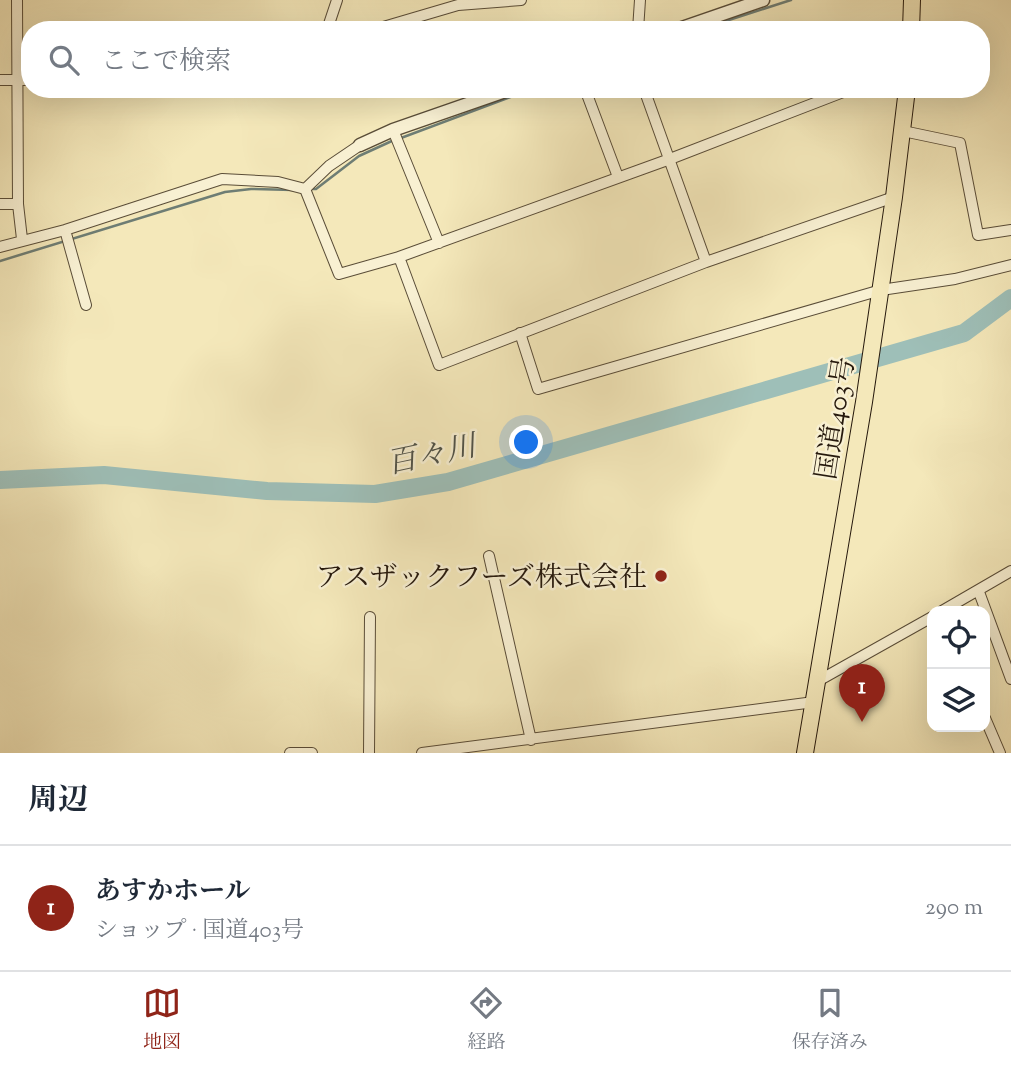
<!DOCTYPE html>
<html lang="ja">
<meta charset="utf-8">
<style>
body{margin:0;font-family:"Sorts Mill Goudy","Noto Serif JP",serif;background:#f6f6f7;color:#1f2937}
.controls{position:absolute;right:21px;bottom:21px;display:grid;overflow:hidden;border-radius:14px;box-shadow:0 7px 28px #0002}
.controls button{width:63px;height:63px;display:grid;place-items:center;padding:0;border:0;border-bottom:2px solid #e0e1e3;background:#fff;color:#1f2937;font:35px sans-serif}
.you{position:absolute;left:527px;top:443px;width:24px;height:24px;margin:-18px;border:5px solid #fff;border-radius:50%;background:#1a73e8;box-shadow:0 0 0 10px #1a73e833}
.badge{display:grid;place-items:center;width:46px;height:46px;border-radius:50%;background:#8f2418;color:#fff;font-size:23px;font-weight:700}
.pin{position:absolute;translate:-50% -58px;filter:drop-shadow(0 2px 4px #0008)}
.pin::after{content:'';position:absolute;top:37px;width:24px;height:21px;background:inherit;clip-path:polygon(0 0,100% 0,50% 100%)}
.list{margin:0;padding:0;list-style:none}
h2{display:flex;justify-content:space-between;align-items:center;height:91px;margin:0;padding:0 28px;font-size:30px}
h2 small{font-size:23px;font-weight:400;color:#747a83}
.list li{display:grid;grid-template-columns:46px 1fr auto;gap:21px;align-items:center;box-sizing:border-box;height:126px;padding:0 28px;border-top:2px solid #e0e1e3}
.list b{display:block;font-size:26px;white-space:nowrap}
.list p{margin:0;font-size:23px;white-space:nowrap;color:#747a83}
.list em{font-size:23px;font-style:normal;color:#747a83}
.icon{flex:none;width:38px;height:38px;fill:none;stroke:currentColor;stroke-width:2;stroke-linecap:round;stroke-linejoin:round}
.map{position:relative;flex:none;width:1011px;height:753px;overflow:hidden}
.search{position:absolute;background:#fff;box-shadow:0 7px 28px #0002;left:21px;right:21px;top:21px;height:77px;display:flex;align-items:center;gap:18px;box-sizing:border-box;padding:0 24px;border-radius:28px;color:#747a83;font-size:26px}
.sheet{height:217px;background:#fff}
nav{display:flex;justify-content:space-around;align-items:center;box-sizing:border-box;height:98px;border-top:2px solid #e0e1e3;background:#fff;font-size:19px;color:#747a83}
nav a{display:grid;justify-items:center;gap:4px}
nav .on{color:#8f2418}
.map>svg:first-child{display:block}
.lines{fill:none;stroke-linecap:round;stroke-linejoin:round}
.stream{stroke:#6e7d74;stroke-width:2.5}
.river{stroke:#9ebfb8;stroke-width:18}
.minor-casing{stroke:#5a4d38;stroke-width:12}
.tertiary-casing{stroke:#5a4d38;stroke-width:15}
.trunk-casing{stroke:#26190d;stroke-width:18}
.minor{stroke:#f8f0d2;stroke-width:10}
.tertiary{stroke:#f8f0d2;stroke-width:12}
.trunk{stroke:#f4e8ba;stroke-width:16}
.poi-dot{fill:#8f2418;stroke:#f8f0d2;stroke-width:2.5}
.labels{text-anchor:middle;stroke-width:5;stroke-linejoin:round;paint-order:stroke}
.street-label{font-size:28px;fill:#26190d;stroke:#f8f0d2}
.poi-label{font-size:28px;fill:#26190d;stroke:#f8f0d2;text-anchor:end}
.water-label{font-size:30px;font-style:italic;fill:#505349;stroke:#f8f0d2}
</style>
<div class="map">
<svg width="1011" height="753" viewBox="0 0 1011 753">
<rect width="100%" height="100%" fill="#f4e8ba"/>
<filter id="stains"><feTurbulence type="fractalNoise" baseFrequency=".00286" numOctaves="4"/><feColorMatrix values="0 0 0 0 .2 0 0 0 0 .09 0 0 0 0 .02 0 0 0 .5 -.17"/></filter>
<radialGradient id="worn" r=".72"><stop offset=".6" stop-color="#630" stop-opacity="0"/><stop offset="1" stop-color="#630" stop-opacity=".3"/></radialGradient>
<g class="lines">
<path class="stream" d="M698 30 791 0
M401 138 532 89
M310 189H316L359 156 394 140
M0 261 225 192 251 189 293 190"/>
<path class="river" d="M0 480 104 475 267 491 375 494 448 482 964 333 1011 298"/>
<g class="minor-casing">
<path id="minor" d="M17 0 18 204 22 239
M327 30 337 0
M373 30 458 5 521 0
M638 30 640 0
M0 80H30
M585 89 618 177
M644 89 706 262
M393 130 439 243
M903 131 960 143 978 235 1011 230
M305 189 329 166 360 145
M0 204H18
M65 230 86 305
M0 247 65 230 222 179 278 182 305 189 339 274 399 257 670 159 851 89
M399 257 439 365 706 262 894 197
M520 333 538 389 881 290 955 279 1011 265
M489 556 531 740
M979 592 1011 679
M942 611 1011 571
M818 681 932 617
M985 718 1000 753
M290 753H312
M369 753 370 617
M422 753 814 702"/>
</g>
<g class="tertiary-casing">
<path id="tertiary" d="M676 30 763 0
M360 145 393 130 511 89"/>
</g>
<g class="trunk-casing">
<path id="trunk" d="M911 30 912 0
M805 753 864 402 894 197 907 89"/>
</g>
<use href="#minor" class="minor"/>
<use href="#tertiary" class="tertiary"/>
<use href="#trunk" class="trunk"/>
</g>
<circle class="poi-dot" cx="661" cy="576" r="7"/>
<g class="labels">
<g class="street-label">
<text transform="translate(834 418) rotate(-81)" y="10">国道403号</text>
</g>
<g class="poi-label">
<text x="647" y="586">アスザックフーズ株式会社</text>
</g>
<g class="water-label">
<text transform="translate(431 454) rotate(-12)" y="10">百々川</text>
</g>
</g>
<rect width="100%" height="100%" filter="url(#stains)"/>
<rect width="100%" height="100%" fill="url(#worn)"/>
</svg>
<div class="controls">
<button><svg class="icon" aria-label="locate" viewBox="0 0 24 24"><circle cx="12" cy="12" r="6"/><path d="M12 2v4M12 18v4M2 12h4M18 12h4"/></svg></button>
<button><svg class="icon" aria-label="layers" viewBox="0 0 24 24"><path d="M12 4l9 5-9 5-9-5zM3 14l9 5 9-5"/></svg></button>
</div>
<div class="you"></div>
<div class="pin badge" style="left:862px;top:722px">1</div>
<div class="search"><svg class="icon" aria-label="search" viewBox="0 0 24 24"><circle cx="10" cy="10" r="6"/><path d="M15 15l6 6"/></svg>ここで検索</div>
</div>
<section class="sheet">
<h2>周辺<small></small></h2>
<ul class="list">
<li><span class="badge">1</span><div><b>あすかホール</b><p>ショップ · 国道403号</p></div><em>290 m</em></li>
</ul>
</section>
<nav>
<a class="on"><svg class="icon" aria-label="map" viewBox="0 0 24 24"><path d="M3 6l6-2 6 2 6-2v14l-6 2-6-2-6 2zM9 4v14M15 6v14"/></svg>地図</a>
<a><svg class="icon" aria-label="directions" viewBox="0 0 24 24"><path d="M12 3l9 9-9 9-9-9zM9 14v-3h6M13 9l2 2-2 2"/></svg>経路</a>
<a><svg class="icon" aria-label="saved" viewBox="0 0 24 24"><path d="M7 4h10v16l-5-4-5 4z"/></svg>保存済み</a>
</nav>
